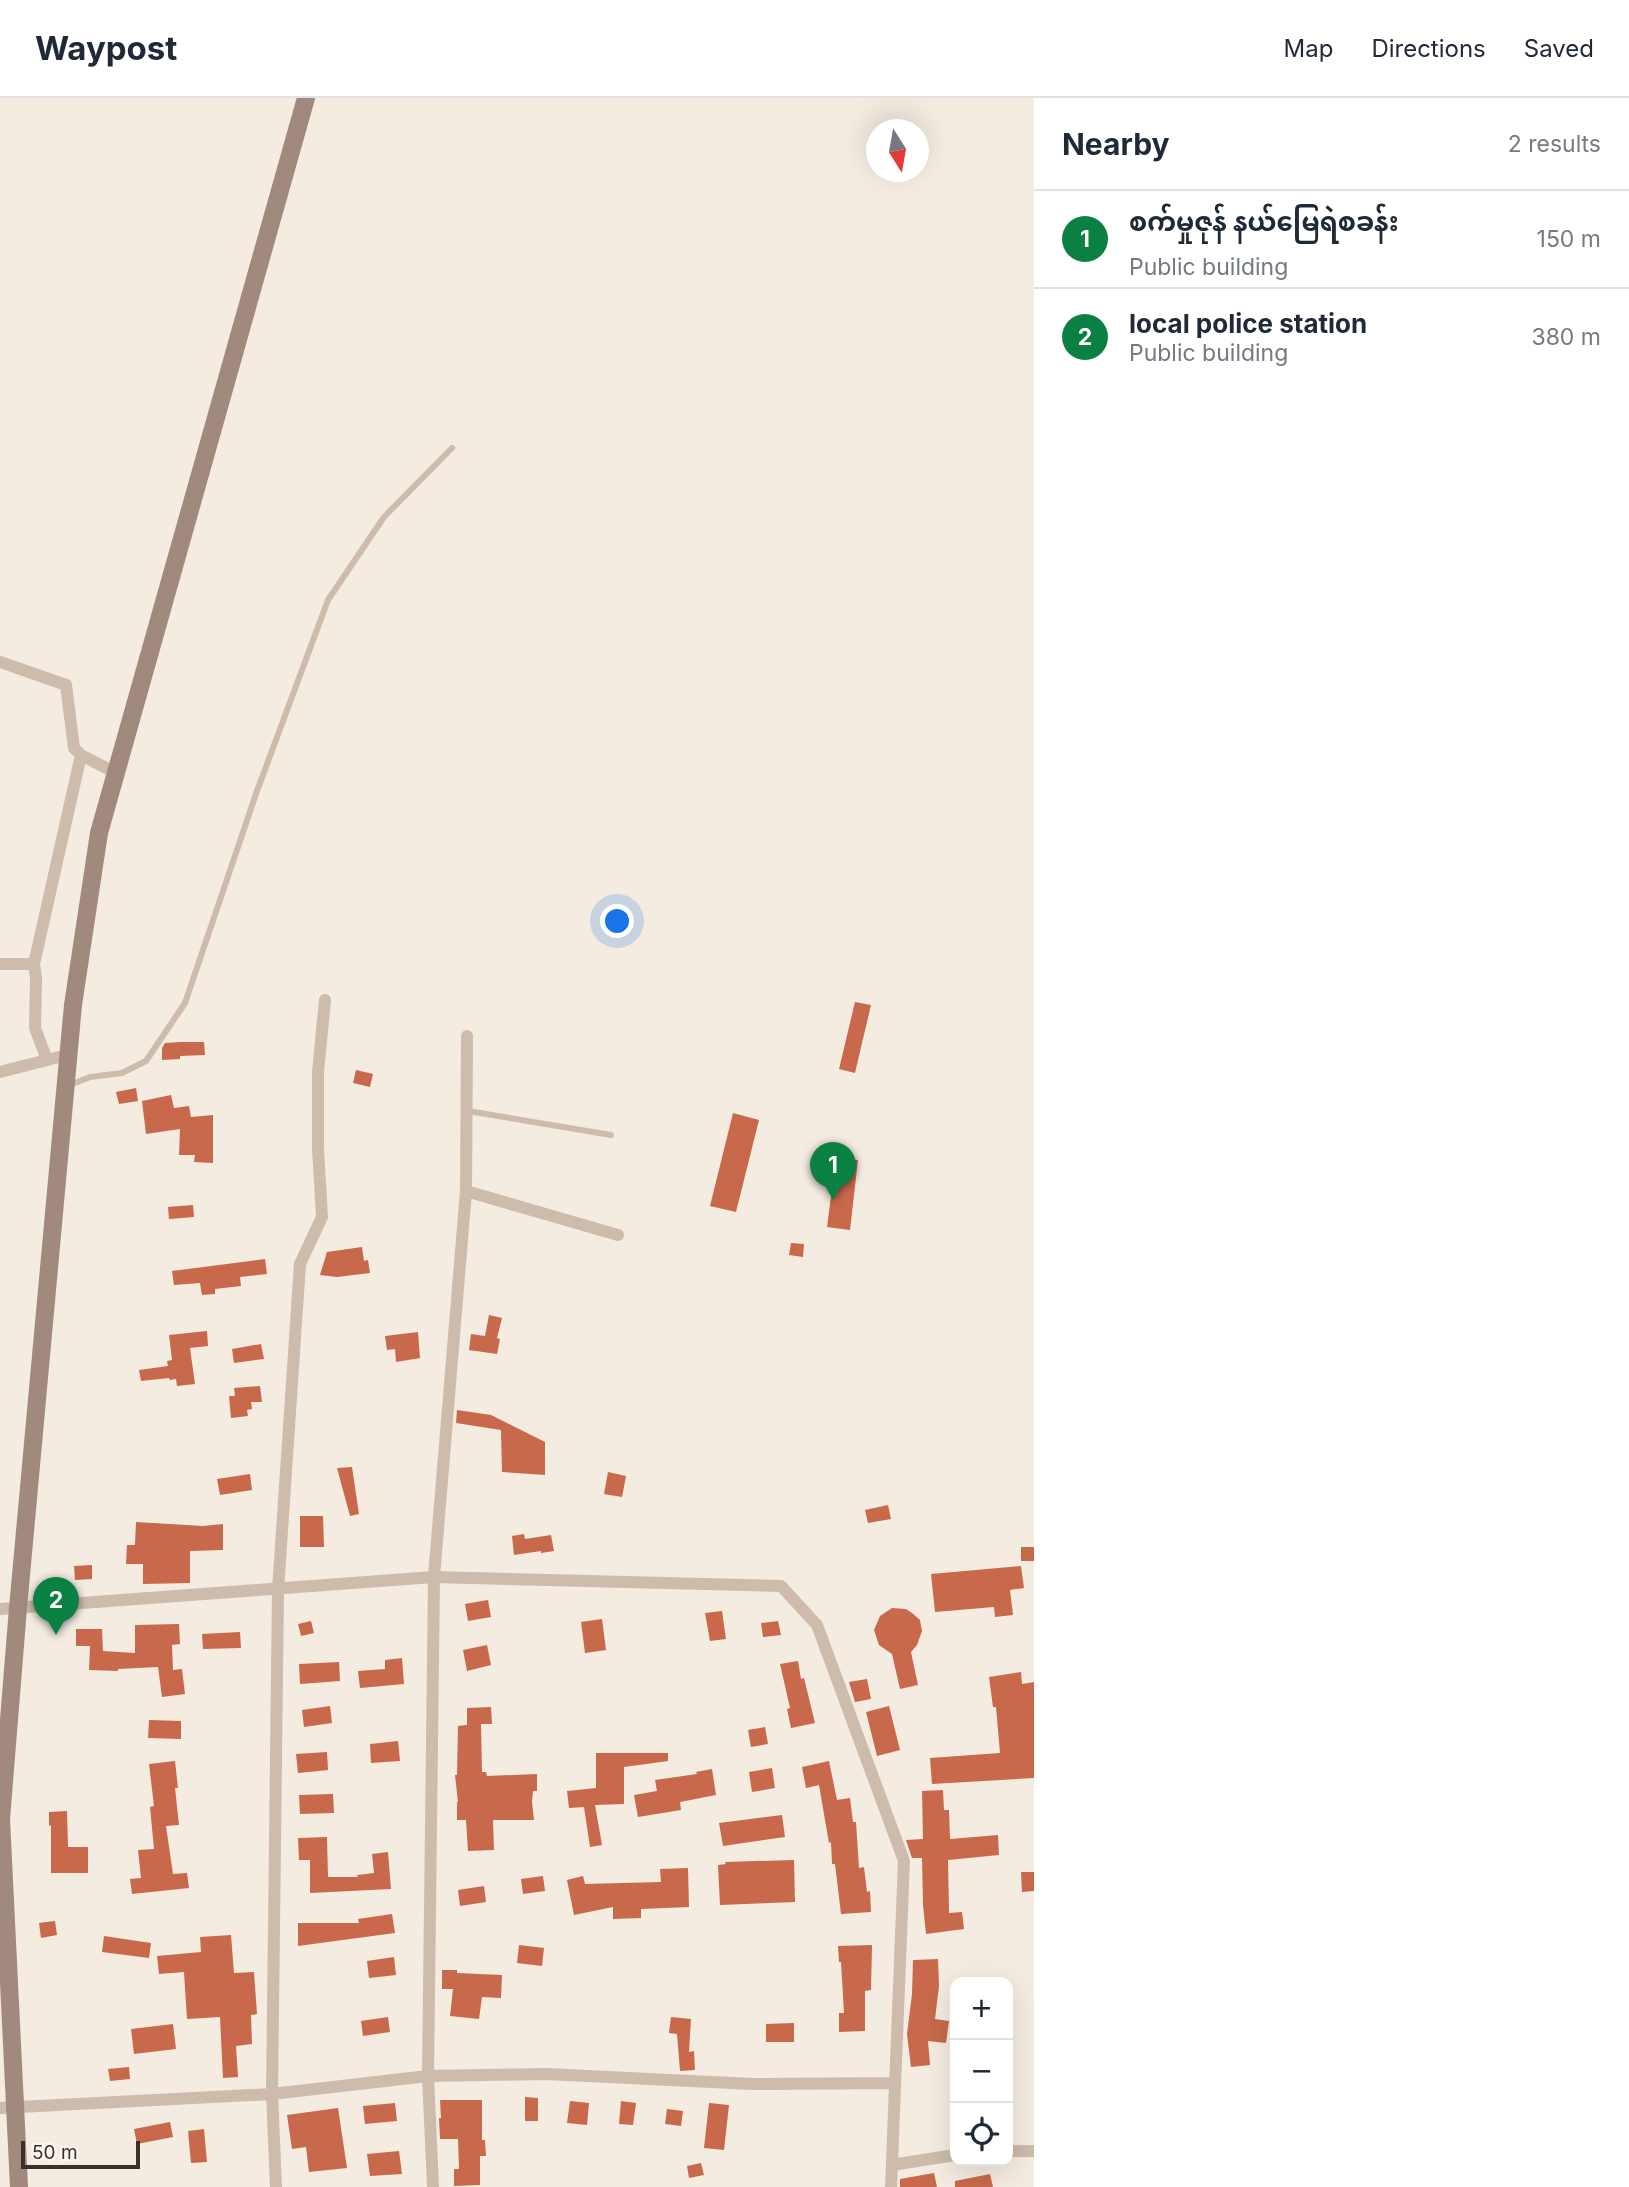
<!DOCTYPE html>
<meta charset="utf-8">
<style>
body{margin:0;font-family:Inter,"Noto Sans Myanmar",sans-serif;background:#f6f6f7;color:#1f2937}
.controls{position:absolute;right:21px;bottom:21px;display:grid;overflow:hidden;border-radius:14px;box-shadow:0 7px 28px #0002}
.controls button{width:63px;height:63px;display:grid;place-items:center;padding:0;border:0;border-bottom:2px solid #e0e1e3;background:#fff;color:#1f2937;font:35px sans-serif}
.compass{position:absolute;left:866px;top:21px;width:63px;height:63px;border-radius:50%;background:#fff;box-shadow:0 7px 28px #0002;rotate:169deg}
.scale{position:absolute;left:21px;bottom:18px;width:119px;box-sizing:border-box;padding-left:7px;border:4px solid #3b302b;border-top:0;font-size:19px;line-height:24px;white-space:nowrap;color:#3b302b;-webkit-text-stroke:5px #fbf5ee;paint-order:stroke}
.you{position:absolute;left:618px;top:824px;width:24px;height:24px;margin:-18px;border:5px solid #fff;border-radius:50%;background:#1a73e8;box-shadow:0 0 0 10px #1a73e833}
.badge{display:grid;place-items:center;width:46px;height:46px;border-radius:50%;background:#0b8043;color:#fff;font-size:23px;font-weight:700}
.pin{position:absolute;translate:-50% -58px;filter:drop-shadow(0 2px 4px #0008)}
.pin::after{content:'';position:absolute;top:37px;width:24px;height:21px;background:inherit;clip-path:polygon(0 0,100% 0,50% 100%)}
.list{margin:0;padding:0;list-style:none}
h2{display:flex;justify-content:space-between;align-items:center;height:91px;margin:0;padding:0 28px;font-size:30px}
h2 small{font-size:23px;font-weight:400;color:#747a83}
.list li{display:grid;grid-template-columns:46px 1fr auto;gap:21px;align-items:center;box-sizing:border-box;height:98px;padding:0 28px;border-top:2px solid #e0e1e3}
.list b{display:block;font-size:26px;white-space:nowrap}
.list p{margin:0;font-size:23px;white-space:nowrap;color:#747a83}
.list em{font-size:23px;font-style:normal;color:#747a83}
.icon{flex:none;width:38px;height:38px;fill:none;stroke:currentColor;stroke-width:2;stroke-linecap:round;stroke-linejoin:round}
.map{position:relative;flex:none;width:1034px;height:2089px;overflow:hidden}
header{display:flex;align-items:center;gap:42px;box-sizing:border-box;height:98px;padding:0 35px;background:#fff;border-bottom:2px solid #e0e1e3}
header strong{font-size:33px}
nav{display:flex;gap:38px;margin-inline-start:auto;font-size:24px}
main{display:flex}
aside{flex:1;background:#fff}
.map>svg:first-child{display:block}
.building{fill:#c8694b}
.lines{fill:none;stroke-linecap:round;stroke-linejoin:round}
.lane{stroke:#cdbbac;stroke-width:6}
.street{stroke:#cdbbac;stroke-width:12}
.secondary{stroke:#a18a7d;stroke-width:18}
</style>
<header>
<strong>Waypost</strong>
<nav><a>Map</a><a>Directions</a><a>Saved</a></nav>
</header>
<main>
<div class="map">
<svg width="1034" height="2089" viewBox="0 0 1034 2089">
<rect width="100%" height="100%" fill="#f4ebe1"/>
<path class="building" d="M855 904 871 907 855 975 839 971Z
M180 944H204L205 957 180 958V961L162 962V950L165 945Z
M356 972 373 976 370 989 353 985Z
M136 990 138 1003 119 1006 116 994Z
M171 997 174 1010 189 1008 191 1019 213 1017V1065L194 1064 195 1057H179L180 1031 146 1036 142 1003Z
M733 1015 759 1022 736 1114 710 1108Z
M836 1059 858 1062 850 1132 827 1129Z
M193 1107 194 1119 169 1121 168 1109Z
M791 1145 804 1146 803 1159 789 1157Z
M362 1149 364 1163 368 1162 370 1175 337 1179 320 1177 327 1154Z
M265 1161 267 1176 240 1179 241 1188 215 1191V1196L202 1197 200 1185 174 1187 172 1173Z
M489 1217 502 1220 497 1240 500 1241 497 1256 469 1252 471 1236 485 1238Z
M207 1233 208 1248 190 1250 195 1286 177 1288 176 1281 170 1282 169 1280 141 1283 139 1272 168 1268 167 1263 172 1262 169 1237Z
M418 1234 420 1260 396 1264 395 1251 387 1252 385 1238Z
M261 1246 264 1261 234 1265 232 1251Z
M260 1288 262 1304H251L252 1311 247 1312 248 1318 231 1320 229 1298H235L234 1290Z
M457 1312 491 1317 545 1344V1377L502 1374 501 1332 456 1325Z
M352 1369 359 1416 350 1418 337 1370Z
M608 1374 626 1378 622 1399 604 1396Z
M250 1376 252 1392 220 1397 217 1381Z
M888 1407 891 1421 868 1425 865 1412Z
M300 1418H323L324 1449H300Z
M136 1424 203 1428 223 1426V1452L190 1453V1485L143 1486V1466H126L127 1447H135Z
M524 1436 525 1441 551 1437 554 1453 541 1455V1453L514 1457 512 1438Z
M1021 1449H1034V1463H1021Z
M92 1467V1481L75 1482 74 1468Z
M1021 1468 1024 1490 1010 1492 1013 1517 995 1519 994 1509 935 1514 931 1476Z
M488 1502 491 1519 468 1523 465 1506Z
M892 1510 906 1511 912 1515 920 1522 922 1533 917 1547 911 1554 918 1587 900 1591 892 1556 879 1547 874 1532 880 1518Z
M722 1513 726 1541 710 1543 705 1515Z
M602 1521 606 1552 585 1555 581 1524Z
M311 1523 314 1535 301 1538 298 1526Z
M778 1523 781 1537 763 1539 761 1525Z
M179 1526 180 1546 172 1547 173 1572 182 1571 185 1596 162 1599 158 1569 118 1571V1573L89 1572 90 1548H76V1531H102L103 1553 135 1555V1527Z
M240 1534 241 1550 203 1551 202 1536Z
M487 1547 491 1567 467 1573 463 1552Z
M402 1560 404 1586 360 1590 358 1573 385 1571V1562Z
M798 1563 801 1581 804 1580 815 1625 791 1630 787 1611 790 1610 780 1566Z
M339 1564 340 1583 300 1586 299 1566Z
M1021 1574 1022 1586 1034 1584V1680L932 1686 930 1660 1000 1655 996 1609H993L989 1579Z
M867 1581 871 1601 855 1604 849 1584Z
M330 1608 332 1625 304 1629 302 1612Z
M889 1608 900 1652 877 1658 866 1614Z
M491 1609 492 1626H481L482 1674H486L487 1678 537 1676V1693H533L532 1704 534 1722H493L494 1752 468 1753 466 1722H457V1704H458L455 1677H457L458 1628 467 1627V1610Z
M149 1622 181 1623V1641L148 1640Z
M765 1629 768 1646 751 1649 748 1632Z
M398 1643 400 1663 371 1665 370 1646Z
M327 1654 328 1672 298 1675 296 1656Z
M596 1655H668V1663L624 1669V1706L595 1707 602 1747 590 1749 584 1709 569 1710 567 1693 596 1690Z
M175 1663 178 1690H175L179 1727 166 1728 173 1776 187 1775 189 1790 132 1796 130 1781 141 1780 138 1752 154 1751 150 1709 154 1708 149 1666Z
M829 1663 837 1702 850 1700 853 1724H856L859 1770 864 1769 867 1794 870 1793 871 1814 841 1816 835 1766H832L831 1744 829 1745 819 1687 806 1690 802 1669Z
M772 1670 775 1690 752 1694 749 1674Z
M712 1671 716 1697 680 1704 681 1712 638 1719 634 1697 657 1693 655 1682 697 1676 696 1674Z
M943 1692 944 1712H949L950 1741 998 1737 999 1757 948 1762 949 1815 962 1814 964 1831 926 1836 923 1807 922 1760H912L906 1742 923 1741 922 1693Z
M333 1696 334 1715 300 1716 299 1697Z
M67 1713 68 1749H88V1775H51V1727L49 1728V1714Z
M782 1717 785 1739 723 1748 719 1725Z
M327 1739 328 1779H358L357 1777 374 1775 372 1756 388 1754 391 1791 310 1795V1762H299L298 1740Z
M794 1762 795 1804 720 1807 718 1767 726 1766 725 1764Z
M688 1770 689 1809 641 1811V1820L613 1821V1809L574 1817 567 1782 583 1778 585 1786 661 1784 660 1771Z
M1021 1774H1034V1793L1022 1794Z
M543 1778 545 1793 523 1796 521 1781Z
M484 1788 486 1804 460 1808 458 1792Z
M392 1816 395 1835 298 1848V1825H359L358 1821Z
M55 1823 57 1837 41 1840 39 1825Z
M231 1837 234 1875 254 1874 257 1916 251 1917 252 1946 236 1948 238 1979 223 1980 220 1919 187 1921 184 1874 159 1876 157 1858 201 1854 200 1839Z
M104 1838 151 1845 149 1860 102 1854Z
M519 1847 544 1850 542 1868 517 1865Z
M872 1847 871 1892 865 1893V1933L839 1934V1915H844L841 1864H839L838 1848Z
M394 1859 396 1877 369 1880 367 1863Z
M938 1861 939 1888 935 1921 949 1923 946 1945 928 1943 930 1967 911 1969 907 1936 912 1896 913 1862Z
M442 1872H457V1875L502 1877 501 1900 482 1899 479 1921 450 1918 453 1891H442Z
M388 1919 390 1934 363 1938 361 1923Z
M671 1919 691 1921 689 1954 694 1953 695 1972 680 1973 677 1936 669 1935Z
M794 1925V1944H766V1926Z
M173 1926 176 1951 134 1956 131 1931Z
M129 1969 130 1981 110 1983 108 1971Z
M525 1999 538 2000V2023H525Z
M440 2002H482V2042H485L486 2058H480V2087L454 2088V2071H459L458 2041H440L439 2020H441Z
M570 2003 589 2005 587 2027 567 2025Z
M621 2003 636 2005 633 2027 619 2026Z
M395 2005 397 2023 365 2026 363 2008Z
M709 2005 729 2007 724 2052 704 2050Z
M338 2010 347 2070 309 2074 306 2049 292 2051 287 2017Z
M667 2011 683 2013 681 2028 665 2026Z
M170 2024 173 2039 137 2046 134 2031Z
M204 2031 207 2064 191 2065 188 2033Z
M399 2053 402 2076 370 2078 367 2056Z
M701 2065 704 2077 689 2080 687 2068Z
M934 2075 937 2089H900V2081Z
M990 2076 993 2089H955V2083Z"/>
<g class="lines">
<path class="lane" d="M70 987 90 979 122 975 146 963 185 905 257 693 328 502 384 419 452 350
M468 1013 611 1037"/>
<path class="street" d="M0 564 66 587 74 650 81 657 116 675
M0 866H34
M47 962 35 930 36 880 34 866 81 657
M0 974 67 957
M466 1093 618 1137
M0 1511 434 1479 781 1488 817 1527 904 1763 891 2089
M0 2010 272 1996 428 1978 546 1976 753 1986 894 1985
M1008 2053H1034
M892 2067 955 2057
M276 2089 272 1996 278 1492 300 1166 322 1119 318 1051V974L325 902
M433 2089 428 1978 434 1479 466 1093 467 938"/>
<path class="secondary" d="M19 2089 1 1721 18 1510 73 907 99 735 306 0"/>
</g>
</svg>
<div class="controls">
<button>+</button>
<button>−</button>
<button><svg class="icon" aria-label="locate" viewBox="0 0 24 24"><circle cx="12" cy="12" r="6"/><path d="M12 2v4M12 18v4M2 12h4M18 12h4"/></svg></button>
</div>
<svg class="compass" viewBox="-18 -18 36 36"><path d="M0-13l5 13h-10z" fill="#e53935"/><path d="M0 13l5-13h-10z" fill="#747a83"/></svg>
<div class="scale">50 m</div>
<div class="you"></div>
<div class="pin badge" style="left:833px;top:1102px">1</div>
<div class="pin badge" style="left:56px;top:1537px">2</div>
</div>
<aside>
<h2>Nearby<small>2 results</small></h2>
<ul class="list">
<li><span class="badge">1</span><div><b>စက်မှုဇုန် နယ်မြေရဲစခန်း</b><p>Public building</p></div><em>150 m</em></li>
<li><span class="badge">2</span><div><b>local police station</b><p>Public building</p></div><em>380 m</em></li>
</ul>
</aside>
</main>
